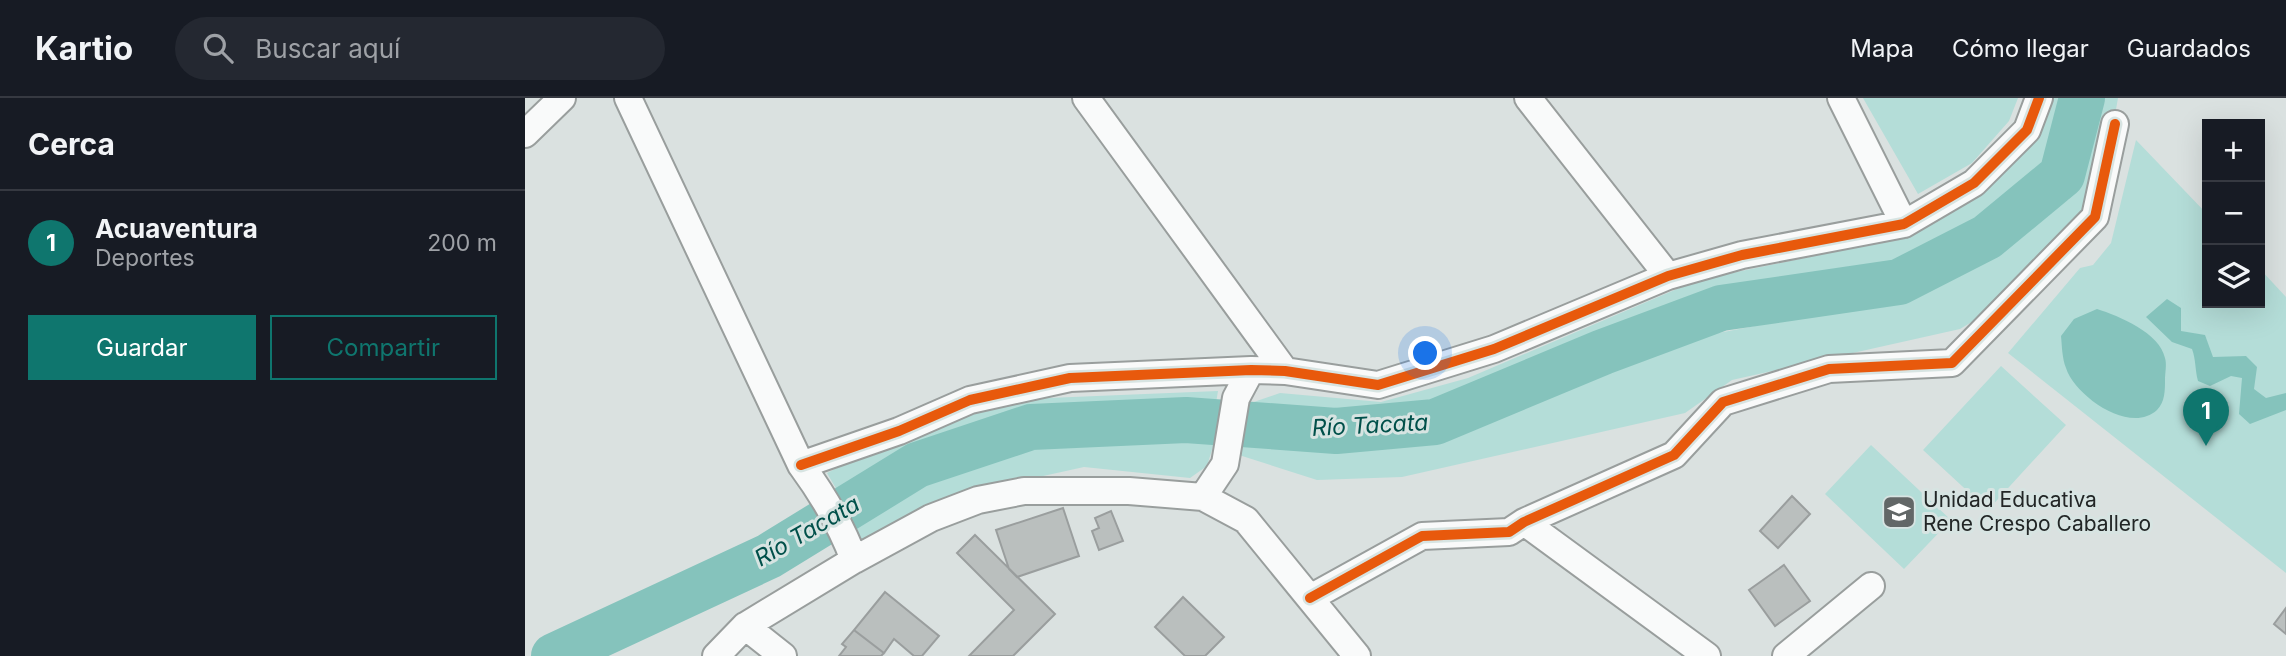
<!DOCTYPE html>
<html lang="es">
<meta charset="utf-8">
<style>
body{margin:0;font-family:Inter,sans-serif;background:#242831;color:#f1f3f6}
.controls{position:absolute;right:21px;top:21px;display:grid;overflow:hidden;border-radius:0px;box-shadow:0 7px 28px #0002}
.controls button{width:63px;height:63px;display:grid;place-items:center;padding:0;border:0;border-bottom:2px solid #363941;background:#171b24;color:#f1f3f6;font:35px sans-serif}
.you{position:absolute;left:901px;top:256px;width:24px;height:24px;margin:-18px;border:5px solid #fff;border-radius:50%;background:#1a73e8;box-shadow:0 0 0 10px #1a73e833}
.badge{display:grid;place-items:center;width:46px;height:46px;border-radius:50%;background:#0f766e;color:#fff;font-size:23px;font-weight:700}
.pin{position:absolute;translate:-50% -58px;filter:drop-shadow(0 2px 4px #0008)}
.pin::after{content:'';position:absolute;top:37px;width:24px;height:21px;background:inherit;clip-path:polygon(0 0,100% 0,50% 100%)}
.list{margin:0;padding:0;list-style:none}
h2{display:flex;justify-content:space-between;align-items:center;height:91px;margin:0;padding:0 28px;font-size:30px}
h2 small{font-size:23px;font-weight:400;color:#9ea1a6}
.list li{display:grid;grid-template-columns:46px 1fr auto;gap:21px;align-items:center;box-sizing:border-box;height:105px;padding:0 28px;border-top:2px solid #363941}
.list b{display:block;font-size:26px;white-space:nowrap}
.list p{margin:0;font-size:23px;white-space:nowrap;color:#9ea1a6}
.list em{font-size:23px;font-style:normal;color:#9ea1a6}
.actions{display:flex;gap:14px;padding:21px 28px}
.actions a{flex:1;padding:16px 0;border:2px solid #0f766e;border-radius:0px;text-align:center;font-size:24px;color:#0f766e}
.actions .main{background:#0f766e;color:#fff}
.icon{flex:none;width:38px;height:38px;fill:none;stroke:currentColor;stroke-width:2;stroke-linecap:round;stroke-linejoin:round}
.map{position:relative;flex:none;width:1761px;height:558px;overflow:hidden}
header{display:flex;align-items:center;gap:42px;box-sizing:border-box;height:98px;padding:0 35px;background:#171b24;border-bottom:2px solid #363941}
header strong{font-size:33px}
nav{display:flex;gap:38px;margin-inline-start:auto;font-size:24px}
.search{width:490px;height:63px;background:#242831;display:flex;align-items:center;gap:18px;box-sizing:border-box;padding:0 24px;border-radius:38px;color:#9ea1a6;font-size:26px}
main{display:flex}
aside{flex:1;background:#171b24}
.map>svg:first-child{display:block}
.green{fill:#b4ddd8}
.water{fill:#85c3bc}
.lines{fill:none;stroke-linecap:round;stroke-linejoin:round}
.river{stroke:#85c3bc;stroke-width:46}
.building{fill:#babfbe;stroke:#9a9e9e;stroke-width:2}
.minor-casing{stroke:#999e9d;stroke-width:30}
.minor{stroke:#f9fafa;stroke-width:26}
.cycleway-casing{stroke:#d7e4e2;stroke-width:15}
.cycleway{stroke:#e8590c;stroke-width:10}
.labels{text-anchor:middle;stroke-width:6;stroke-linejoin:round;paint-order:stroke}
.poi-label{font-size:21px;fill:#222626;stroke:#d7e4e2;text-anchor:start}
.water-label{font-size:23px;font-style:italic;fill:#00504a;stroke:#d7e4e2}
</style>
<header>
<strong>Kartio</strong>
<div class="search"><svg class="icon" aria-label="search" viewBox="0 0 24 24"><circle cx="10" cy="10" r="6"/><path d="M15 15l6 6"/></svg>Buscar aquí</div>
<nav><a>Mapa</a><a>Cómo llegar</a><a>Guardados</a></nav>
</header>
<main>
<aside>
<h2>Cerca<small></small></h2>
<ul class="list">
<li><span class="badge">1</span><div><b>Acuaventura</b><p>Deportes</p></div><em>200 m</em></li>
</ul>
<div class="actions"><a class="main">Guardar</a><a>Compartir</a></div>
</aside>
<div class="map">
<svg width="1761" height="558" viewBox="0 0 1761 558">
<rect width="100%" height="100%" fill="#dae1e0"/>
<path class="green" d="M1338 0H1493L1484 23 1447 65 1393 96Z
M1512 0H1542L1536 29 1517 72 1453 123 1367 170 1188 201 913 313 811 323 719 318 726 305 755 295 856 304 943 280 1173 182 1366 142 1444 95Z
M1568 0H1593L1589 23 1565 121 1503 190 1435 231 1207 282 1160 315 877 379 792 382 714 357 720 338 804 343 909 336 1107 258 1188 236 1389 198 1467 158 1544 101Z
M1611 42 1682 116V205H1735V171L1761 199V475L1483 255 1555 170 1568 167 1586 145Z
M1476 268 1541 327 1463 412 1398 352Z
M693 293 690 311 508 318 381 358 316 399 302 375 411 319 499 301Z
M617 334 690 342 682 368 665 380 559 369 433 397 331 451 326 423 401 378 516 341Z
M1346 347 1426 422 1379 471 1300 396Z"/>
<path class="water" d="M1642 201 1656 210V233L1680 237 1688 259 1721 258 1732 269 1729 291 1741 300 1761 295V312L1725 326 1714 316 1717 280 1706 278 1685 288 1673 283C1670 272 1671 262 1667 251L1647 244 1621 219Z
M1572 211C1594 218 1635 235 1640 260 1642 266 1640 275 1640 282 1640 292 1640 304 1632 312 1605 337 1550 298 1541 270 1537 260 1537 248 1536 238L1549 221Z"/>
<g class="lines">
<path class="river" d="M29 558 244 458 392 367 506 329 661 322 811 333 910 324 1078 254 1196 210 1374 184 1462 139 1537 77 1557 0"/>
</g>
<path class="building" d="M1267 398 1285 416 1253 450 1235 433Z
M538 410 554 458 492 479 484 471 471 432Z
M586 413 598 443 574 452 567 433 574 430 570 420Z
M450 437 530 516 488 558H444L489 512 432 455Z
M1259 467 1285 503 1250 528 1224 492Z
M360 494 414 538 397 558H389L369 541 359 555 329 532Z
M658 499 699 539 680 558H660L630 529Z
M1761 510V536L1749 526Z
M329 532 359 555 356 558H314L321 549 317 546Z"/>
<g class="lines">
<g class="minor-casing">
<path id="minor" d="M103 0 276 367C298 397 316 426 329 462
M561 0 760 273
M1003 0 1143 178
M1316 0 1379 126
M0 36 37 0
M726 272 711 300 700 366 678 399 721 422 832 558
M276 367 374 333 445 302 545 280 726 272 760 273 853 287 969 251 1143 178 1217 157 1379 126 1449 85 1502 32 1514 0
M999 424 1182 558
M785 500 897 438 984 434 999 424 1149 357 1198 304 1304 271 1427 265 1570 119 1590 26
M220 528 258 558
M191 558 220 528 329 462 406 420 453 402 499 393H604L678 399
M1261 558 1346 488"/>
</g>
<use href="#minor" class="minor"/>
<g class="cycleway-casing">
<path id="cycleway" d="M276 367 374 333 445 302 545 280 726 272 760 273 853 287 969 251 1143 178 1217 157 1379 126 1449 85 1502 32 1514 0
M785 500 897 438 984 434 999 424 1149 357 1198 304 1304 271 1427 265 1570 119 1590 26"/>
</g>
<use href="#cycleway" class="cycleway"/>
</g>
<defs>
<g id="school-square" transform="scale(1.75)"><rect x="-9" y="-9" width="18" height="18" rx="4" fill="#626767" stroke="#d7e4e2"/><path d="M0-5L7-2L0 1L-7-2ZM-4 1L0 2.5L4 1V4Q0 6-4 4Z" fill="#fff"/></g>
</defs>
<g fill-rule="evenodd">
<use href="#school-square" x="1374" y="414"/>
</g>
<g class="labels">
<g class="poi-label">
<text x="1398" y="409">Unidad Educativa<tspan x="1398" dy="24">Rene Crespo Caballero</tspan></text>
</g>
<g class="water-label">
<text transform="translate(845 327) rotate(-3)" y="8">Río Tacata</text>
<text transform="translate(282 433) rotate(-30)" y="8">Río Tacata</text>
</g>
</g>
</svg>
<div class="controls">
<button>+</button>
<button>−</button>
<button><svg class="icon" aria-label="layers" viewBox="0 0 24 24"><path d="M12 4l9 5-9 5-9-5zM3 14l9 5 9-5"/></svg></button>
</div>
<div class="you"></div>
<div class="pin badge" style="left:1681px;top:348px">1</div>
</div>
</main>
